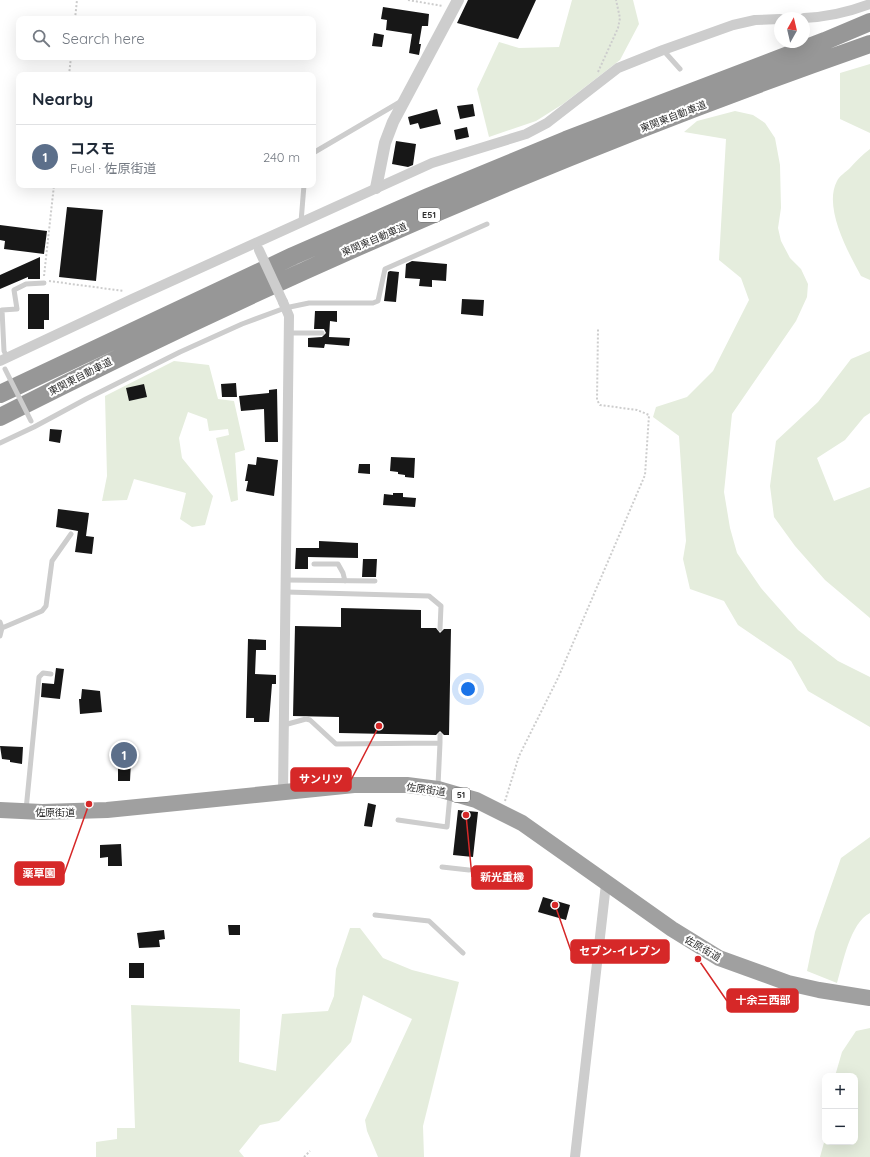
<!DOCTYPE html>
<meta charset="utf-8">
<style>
body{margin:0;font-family:Quicksand,"Noto Sans JP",sans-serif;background:#f6f6f7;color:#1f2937}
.controls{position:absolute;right:12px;bottom:12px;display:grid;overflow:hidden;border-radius:8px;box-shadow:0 4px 16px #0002}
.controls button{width:36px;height:36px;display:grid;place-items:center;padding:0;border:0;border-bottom:1px solid #e0e1e3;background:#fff;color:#1f2937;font:20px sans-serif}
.compass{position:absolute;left:774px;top:12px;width:36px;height:36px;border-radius:50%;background:#fff;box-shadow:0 4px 16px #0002;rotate:8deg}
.you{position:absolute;left:468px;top:689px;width:14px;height:14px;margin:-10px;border:3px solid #fff;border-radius:50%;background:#1a73e8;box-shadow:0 0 0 6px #1a73e833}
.badge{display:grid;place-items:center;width:26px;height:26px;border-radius:50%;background:#7c3aed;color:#fff;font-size:13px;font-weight:700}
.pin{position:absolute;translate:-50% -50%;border:2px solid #fff;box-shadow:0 1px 4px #0006}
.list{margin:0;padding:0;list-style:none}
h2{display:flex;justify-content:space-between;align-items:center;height:52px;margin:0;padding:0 16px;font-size:17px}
h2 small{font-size:13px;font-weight:400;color:#747a83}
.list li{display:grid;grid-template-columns:26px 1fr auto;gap:12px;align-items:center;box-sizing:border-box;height:64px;padding:0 16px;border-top:1px solid #e0e1e3}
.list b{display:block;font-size:15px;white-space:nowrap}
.list p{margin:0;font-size:13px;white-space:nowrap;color:#747a83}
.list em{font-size:13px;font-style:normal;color:#747a83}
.icon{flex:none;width:22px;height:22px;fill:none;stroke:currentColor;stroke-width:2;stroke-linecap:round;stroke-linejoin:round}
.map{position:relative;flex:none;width:870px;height:1157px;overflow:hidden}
.search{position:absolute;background:#fff;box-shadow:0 4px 16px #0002;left:16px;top:16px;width:300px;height:44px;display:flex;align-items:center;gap:10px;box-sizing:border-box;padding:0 14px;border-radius:8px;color:#747a83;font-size:15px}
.panel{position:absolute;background:#fff;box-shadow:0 4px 16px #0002;left:16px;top:72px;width:300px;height:116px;border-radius:8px}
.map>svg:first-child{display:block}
.green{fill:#e5eddd}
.building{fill:#171717}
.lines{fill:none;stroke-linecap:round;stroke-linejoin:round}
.path{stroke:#cdcdcd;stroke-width:2;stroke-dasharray:2 2;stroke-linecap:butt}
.service{stroke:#cdcdcd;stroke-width:5}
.minor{stroke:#cdcdcd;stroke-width:10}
.tertiary{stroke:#cdcdcd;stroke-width:12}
.trunk{stroke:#a0a0a0;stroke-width:16}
.motorway{stroke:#979797;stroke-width:18}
.service-bridge{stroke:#cdcdcd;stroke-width:5}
.minor-bridge{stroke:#cdcdcd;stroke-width:10}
.labels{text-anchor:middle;stroke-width:4;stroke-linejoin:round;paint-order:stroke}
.shield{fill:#fff;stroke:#6e6e6e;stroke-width:1}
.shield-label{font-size:9px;font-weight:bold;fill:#303030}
.street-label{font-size:10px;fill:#303030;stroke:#fff}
.leader{fill:none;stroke:#d62828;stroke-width:1.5}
.callout-dot{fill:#d62828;stroke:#fff;stroke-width:1.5}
.callout{fill:#d62828;stroke:#d62828;stroke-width:1.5}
.callout-label{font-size:11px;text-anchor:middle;font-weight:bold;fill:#fff}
</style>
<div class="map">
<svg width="870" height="1157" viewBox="0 0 870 1157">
<rect width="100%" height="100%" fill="#fff"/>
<path class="green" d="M572 0H633L639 24 620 60 563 104 536 121 489 137 477 89 499 42 519 48 559 47Z
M870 64V133L840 119V73Z
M735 111 753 115 765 123 775 138 780 165 781 208 778 228 781 241 790 258 801 269 808 284 807 297 796 321 732 414 724 492 730 528 737 553 761 588 798 630 838 661 870 677V727L808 691 791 661 738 625 724 601 690 589 683 559 686 541 679 436 653 417 656 407 687 397 713 371 749 300 741 278 719 260 726 139 684 132 697 121Z
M870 149V280L861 276C848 252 823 207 837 181 839 176 846 172 850 168 856 161 862 155 870 149Z
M870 351V413L864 417 845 440 817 458 834 501 870 487V618L825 580 795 546 774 517 770 486 776 441 818 402 851 359Z
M174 361 209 365 218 399 234 401 245 450 235 453 238 500 231 502 216 438 229 435 228 429 209 431 207 419 188 412 179 438 182 458 213 496 205 525 192 527 180 519 186 493 134 479 127 500 102 501 107 476 105 396Z
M870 837V913C850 923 843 963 837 983L807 971 815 932 841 858Z
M350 928H360L383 958 412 970 459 982 423 1126 424 1157H378L367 1131 365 1120 412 1019 363 995 351 1042 279 1121 260 1125 239 1151 244 1157H96V1142L117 1139V1128H135L131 1005 240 1009 239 1062 276 1071 282 1014 328 1011 334 996 336 969Z
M870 1028V1157H820L825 1139V1142H855V1076H835L842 1052 856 1031Z"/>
<path class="building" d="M468 0H536L518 39 457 23Z
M383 7 429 14 428 26H422L419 44H421L419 55 409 53 412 34 386 30 387 20 381 19Z
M374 33 384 35 382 47 372 46Z
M473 104 475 116 460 119 457 106Z
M437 109 441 124 420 129 418 123 410 125 408 117Z
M467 127 469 137 456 140 454 130Z
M396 141 416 144 413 165 408 167 392 164Z
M67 207 103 210 96 281 59 277Z
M0 225 47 231 44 254 4 249 5 241 0 240Z
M40 257V279H28V277L0 289V275Z
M412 261 447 264 446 281 432 280V287L419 286 420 279 405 278 406 264Z
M390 271 399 272 396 302 384 301 388 272Z
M28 294H49V320H44V329H28Z
M462 299 484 300 483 316 461 314Z
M315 311H337V322L330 321 329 337 350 338 349 346 325 344 324 348 308 347V338L322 337 326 333 324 329H314Z
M236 383 237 397H222L221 384Z
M144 384 147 397 129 401 126 388Z
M277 389 278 442H265L264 409 241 411 239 396 269 393V390Z
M50 429 62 430 60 443 49 441Z
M257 457 278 460 274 496 246 491 248 481H245L248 464 256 465Z
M391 457 415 458 414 478 405 477V475L398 474V472L390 471Z
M359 464H370V474L358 473Z
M393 493H403V497L416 498 415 507 383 505 384 494 393 495Z
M58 509 89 513 86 536 94 537 92 554 75 552 78 531 56 527Z
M319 541 358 543V558L308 557V569H295L296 548H319Z
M363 559H377L376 577H362Z
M341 608 421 610V628H436L440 633 444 629H451L449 735H444L440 731 436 735 339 733V717L293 716 295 626 341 627Z
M248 639 266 640V650H256L255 674 276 675V684H272L269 722H254V718H246Z
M56 668 64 669 60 699 41 697 42 683 54 684Z
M82 689 100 691 102 712 80 714 79 699H81Z
M0 746 23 747 22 764 10 762V760L2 759Z
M112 748 138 749 137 761H131L130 781H118V760H112Z
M368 803 376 805 372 827 364 826Z
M458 810 478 812 473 857 453 855Z
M121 844 122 866H108V857L100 858V845Z
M543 897 570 905 566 920 538 912Z
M228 925H240V935H229Z
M164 930 165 939 159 940 160 947 139 948 137 933Z
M129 963H144V978H129Z"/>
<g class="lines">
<path class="path" d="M408 0 443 6
M75 19 77 0
M598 72 618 28 620 18 616 0
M69 75 71 57
M44 276 54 185
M49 281 124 291
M505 801 519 756 558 678 645 475 649 415 637 410 600 405 597 400 598 329
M304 1157 310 1151"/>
<path class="service" d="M663 50 680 69
M313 153 400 102
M301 222 304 185
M289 333H322
M7 357 4 351 2 310 17 309 14 290 26 284 44 283
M0 443 34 427 86 399 180 352 242 324 285 308 309 303H373L378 301 385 269 487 224
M314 564H338L343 573 345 581
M286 580 375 581
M286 592 429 596 441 606 440 629
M0 622 2 628 0 636
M2 628 42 611 46 606 52 561 71 534
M284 725 306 719 310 720 336 744 440 743 438 786
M440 743V735
M26 810 39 677 43 673 51 674
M398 820 447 827 450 795
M442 867 469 870
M375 915 429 921 463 953"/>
<path class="minor" d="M804 18C827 17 849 12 870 4
M283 302 289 316 283 792
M0 361 132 299 432 163 526 134 547 123 618 68 663 50 733 25 755 20 780 19
M575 1157 606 884"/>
<path class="tertiary" d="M376 188 385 143 393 122 458 0"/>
<path class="trunk" d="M0 810 42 812 107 810 354 785H407L438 789 476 800 522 823 672 929 719 958 788 983 819 990 870 998"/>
<path class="motorway" d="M0 394 293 256 428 197 566 140 825 41 870 22
M0 417C282 274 572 148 870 44"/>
<path class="service-bridge" d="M5 369 31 421"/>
<path class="minor-bridge" d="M259 250 283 302"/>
</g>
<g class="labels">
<g class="shield">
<rect x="418" y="208" width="22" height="14" rx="3"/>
<rect x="452" y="788" width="18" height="14" rx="3"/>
</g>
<g class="shield-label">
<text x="429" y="218">E51</text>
<text x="461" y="798">51</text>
</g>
<g class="street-label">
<text transform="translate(673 116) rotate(-21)" y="4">東関東自動車道</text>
<text transform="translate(374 239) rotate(-23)" y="4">東関東自動車道</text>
<text transform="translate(80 376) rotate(-27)" y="4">東関東自動車道</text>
<text transform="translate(426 789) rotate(8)" y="4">佐原街道</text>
<text x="55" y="816">佐原街道</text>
<text transform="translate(703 948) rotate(30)" y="4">佐原街道</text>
</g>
</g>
<path class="leader" d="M379 726L351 780M89 804L64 874M466 815L472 877M555 905L571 951M698 959L727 1001"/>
<g class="callout-dot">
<circle cx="379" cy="726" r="4"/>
<circle cx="89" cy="804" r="4"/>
<circle cx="466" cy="815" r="4"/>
<circle cx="555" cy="905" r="4"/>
<circle cx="698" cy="959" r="4"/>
</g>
<g class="callout">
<rect x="291" y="768" width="60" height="23" rx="4"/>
<rect x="15" y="862" width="49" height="23" rx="4"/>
<rect x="472" y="866" width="60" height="23" rx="4"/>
<rect x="571" y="940" width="98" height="23" rx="4"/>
<rect x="727" y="989" width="71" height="23" rx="4"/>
</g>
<g class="callout-label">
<text x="321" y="783">サンリツ</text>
<text x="39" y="877">薬草園</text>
<text x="502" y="881">新光重機</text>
<text x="620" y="955">セブン-イレブン</text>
<text x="763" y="1004">十余三西部</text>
</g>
</svg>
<div class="controls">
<button>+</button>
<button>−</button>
</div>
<svg class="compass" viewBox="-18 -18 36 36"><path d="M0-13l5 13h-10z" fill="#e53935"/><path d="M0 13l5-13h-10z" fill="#747a83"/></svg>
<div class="you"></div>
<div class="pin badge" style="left:124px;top:755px;background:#5c6f8a">1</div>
<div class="search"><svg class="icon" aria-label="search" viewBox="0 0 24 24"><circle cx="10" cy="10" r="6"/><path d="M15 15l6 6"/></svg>Search here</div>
<section class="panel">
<h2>Nearby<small></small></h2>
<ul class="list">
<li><span class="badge" style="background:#5c6f8a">1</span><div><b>コスモ</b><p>Fuel · 佐原街道</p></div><em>240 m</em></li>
</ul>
</section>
</div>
